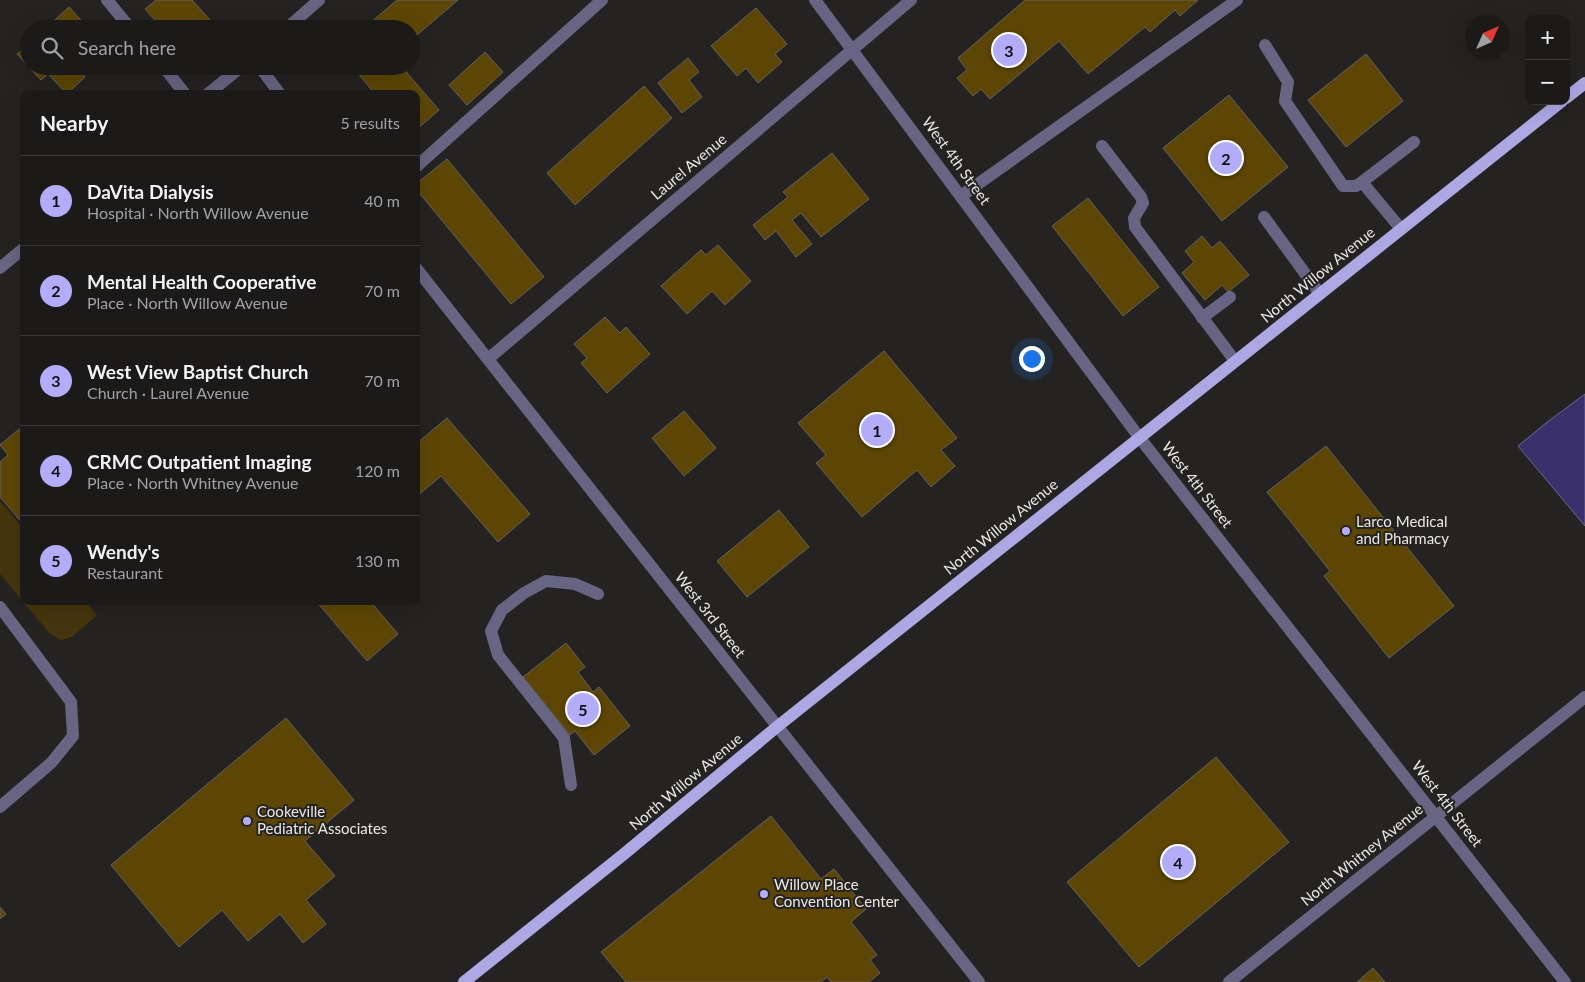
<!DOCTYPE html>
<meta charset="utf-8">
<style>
body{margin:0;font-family:Lato,sans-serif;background:#242322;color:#f1f3f6}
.controls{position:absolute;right:15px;top:15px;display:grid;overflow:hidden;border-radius:10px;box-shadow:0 5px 20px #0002}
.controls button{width:45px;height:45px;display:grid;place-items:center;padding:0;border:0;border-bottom:1px solid #393838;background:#1b1a19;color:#f1f3f6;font:25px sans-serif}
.compass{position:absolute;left:1465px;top:15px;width:45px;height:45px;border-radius:50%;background:#1b1a19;box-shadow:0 5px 20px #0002;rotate:45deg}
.you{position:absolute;left:1031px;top:358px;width:18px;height:18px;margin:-12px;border:4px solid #fff;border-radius:50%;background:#1a73e8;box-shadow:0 0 0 8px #1a73e833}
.badge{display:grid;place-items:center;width:32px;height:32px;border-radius:50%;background:#b3adf9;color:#111;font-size:16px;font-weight:700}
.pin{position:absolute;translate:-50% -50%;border:2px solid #fff;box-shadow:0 1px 5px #0006}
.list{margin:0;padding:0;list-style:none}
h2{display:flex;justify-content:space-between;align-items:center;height:65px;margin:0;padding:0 20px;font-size:21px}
h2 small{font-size:16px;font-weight:400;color:#a0a1a2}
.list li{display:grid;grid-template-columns:32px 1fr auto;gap:15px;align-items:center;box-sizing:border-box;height:90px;padding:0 20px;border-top:1px solid #393838}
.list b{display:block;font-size:19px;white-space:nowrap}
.list p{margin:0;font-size:16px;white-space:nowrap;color:#a0a1a2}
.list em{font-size:16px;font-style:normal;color:#a0a1a2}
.icon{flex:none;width:28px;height:28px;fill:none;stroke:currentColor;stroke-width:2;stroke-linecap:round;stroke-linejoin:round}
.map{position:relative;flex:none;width:1585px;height:982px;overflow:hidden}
.search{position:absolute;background:#1b1a19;box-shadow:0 5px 20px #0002;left:20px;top:20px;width:400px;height:55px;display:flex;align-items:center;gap:12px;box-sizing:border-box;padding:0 18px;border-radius:28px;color:#a0a1a2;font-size:19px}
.panel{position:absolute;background:#1b1a19;box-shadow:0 5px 20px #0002;left:20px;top:90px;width:400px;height:515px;border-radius:10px}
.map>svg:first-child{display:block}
.green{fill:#45350d}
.water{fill:#39306c;stroke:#6e6791}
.building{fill:#5d4605;stroke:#646260}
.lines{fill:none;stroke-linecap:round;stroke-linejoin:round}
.minor{stroke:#676583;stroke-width:12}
.major{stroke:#aca8e4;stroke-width:12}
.poi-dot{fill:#b3adf9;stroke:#242321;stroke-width:2}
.labels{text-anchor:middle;stroke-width:4;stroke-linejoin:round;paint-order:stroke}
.street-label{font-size:15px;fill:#e9e8e7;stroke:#242321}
.poi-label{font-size:15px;fill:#e9e8e7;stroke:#242321;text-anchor:start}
</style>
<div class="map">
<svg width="1585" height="982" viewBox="0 0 1585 982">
<rect width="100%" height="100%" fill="#242321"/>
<path class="green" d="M0 501 24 529V601H85L97 615 72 637 61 640 50 634 0 574Z"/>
<path class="water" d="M1585 394V526L1518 446 1546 423Z"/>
<path class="building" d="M156 0H192L211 21 203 29H163L145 9Z
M397 0H458L411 40V29H363Z
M1198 0 1180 16 1175 10 1150 32 1145 27 1088 74 1059 41 990 99 981 89 973 96 957 78 967 70 958 58 1025 0Z
M69 7 89 29H45Z
M756 8 787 44 775 54 782 62 758 83 746 68 737 76 711 46Z
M29 43V66H75L85 77 67 94 48 74 41 80 17 54Z
M485 52 503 72 467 105 449 85Z
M1366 54 1403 101 1346 147 1308 100Z
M688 58 699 72 689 80 702 97 682 113 658 83Z
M352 66H401L439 110 416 130V94H375Z
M644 86 672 118 575 205 547 173Z
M1229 95 1288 167 1222 221 1163 148Z
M832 153 869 199 821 237 801 213 792 220 812 244 796 257 776 231 765 240 753 225 788 197 783 192Z
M447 159 544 277 511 304 416 189V184Z
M1088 198 1159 287 1123 316 1052 226Z
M1202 236 1212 248 1220 241 1249 275 1228 292 1222 285 1205 300 1182 273 1194 262 1185 251Z
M718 245 751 281 725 305 712 291 687 314 661 286 701 250 706 255Z
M605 317 620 333 626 327 650 354 607 393 581 363 587 358 574 344Z
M884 351 957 438 941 450 955 466 931 487 917 470 862 517 816 463 826 455 798 423Z
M684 411 716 448 684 476 652 438Z
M447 418 530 514 498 542 441 476 416 497V444Z
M24 425V525L0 497V462L8 455 0 445Z
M1326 446 1454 606 1389 658 1324 576 1330 571 1267 492Z
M779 510 809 547 747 597 717 561Z
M316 601H370L398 634 367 661Z
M566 643 585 667 578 672 593 692 599 687 630 726 594 755 575 731 570 735 523 677Z
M286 718 354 800 305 841 335 876 306 900 326 924 303 943 280 914 248 941 222 910 179 947 111 865Z
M1216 757 1289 842 1139 967 1067 882Z
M771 816 821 879 834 869 866 909 851 922 877 955 870 960 880 973 869 982H831L827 977 821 982H626L601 952Z
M0 907 6 914 0 919Z
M1373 968 1385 982H1357Z"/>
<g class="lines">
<path class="minor" d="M107 0 131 29
M815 0 1139 437 1565 982
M286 29 319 0
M1265 45 1288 82 1285 101 1343 186H1356L1362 182
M163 66 185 94
M259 66 280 94
M208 94 242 66
M1102 146 1141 197 1143 203 1134 218 1135 227 1235 361
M416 167 602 0
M961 196 1237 0
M1264 217 1320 294
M1401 229 1362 182 1414 142
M0 268 24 248
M416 268 979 982
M1202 318 1230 297
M488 359 911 0
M0 607 71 702 73 736 51 763 0 807
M571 785 564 738 498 655 491 631 502 610 524 593 546 581 575 584 598 594
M1229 982 1585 697"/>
<path class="major" d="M1566 98 1585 83
M464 982 624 854 778 726 1562 101"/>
</g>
<g class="poi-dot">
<circle cx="1346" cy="531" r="5"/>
<circle cx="247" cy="821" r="5"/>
<circle cx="764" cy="894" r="5"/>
</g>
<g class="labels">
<g class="street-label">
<text transform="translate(956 161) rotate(54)" y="5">West 4th Street</text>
<text transform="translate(689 167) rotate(-40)" y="5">Laurel Avenue</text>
<text transform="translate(1318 275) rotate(-39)" y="5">North Willow Avenue</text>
<text transform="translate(1197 485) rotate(52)" y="5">West 4th Street</text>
<text transform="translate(1001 527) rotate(-39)" y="5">North Willow Avenue</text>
<text transform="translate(710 615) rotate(52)" y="5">West 3rd Street</text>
<text transform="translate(686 782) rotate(-40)" y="5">North Willow Avenue</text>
<text transform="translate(1447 804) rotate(52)" y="5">West 4th Street</text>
<text transform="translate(1362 855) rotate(-39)" y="5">North Whitney Avenue</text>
</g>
<g class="poi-label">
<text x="1356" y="527">Larco Medical<tspan x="1356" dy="17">and Pharmacy</tspan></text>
<text x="257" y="817">Cookeville<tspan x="257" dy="17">Pediatric Associates</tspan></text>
<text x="774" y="890">Willow Place<tspan x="774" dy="17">Convention Center</tspan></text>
</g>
</g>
</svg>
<div class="controls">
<button>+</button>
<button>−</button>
</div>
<svg class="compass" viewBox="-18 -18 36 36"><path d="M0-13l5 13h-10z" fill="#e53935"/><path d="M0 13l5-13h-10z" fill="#a0a1a2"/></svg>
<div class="you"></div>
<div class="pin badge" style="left:877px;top:430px">1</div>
<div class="pin badge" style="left:1226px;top:158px">2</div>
<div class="pin badge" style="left:1009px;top:50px">3</div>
<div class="pin badge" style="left:1178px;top:862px">4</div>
<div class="pin badge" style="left:583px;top:709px">5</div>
<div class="search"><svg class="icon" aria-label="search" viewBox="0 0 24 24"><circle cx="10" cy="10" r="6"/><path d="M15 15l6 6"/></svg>Search here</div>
<section class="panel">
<h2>Nearby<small>5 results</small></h2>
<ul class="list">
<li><span class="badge">1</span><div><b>DaVita Dialysis</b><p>Hospital · North Willow Avenue</p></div><em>40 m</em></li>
<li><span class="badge">2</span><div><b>Mental Health Cooperative</b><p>Place · North Willow Avenue</p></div><em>70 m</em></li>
<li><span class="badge">3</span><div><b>West View Baptist Church</b><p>Church · Laurel Avenue</p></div><em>70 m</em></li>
<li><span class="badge">4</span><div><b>CRMC Outpatient Imaging</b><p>Place · North Whitney Avenue</p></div><em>120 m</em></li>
<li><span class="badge">5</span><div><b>Wendy's</b><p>Restaurant</p></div><em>130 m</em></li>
</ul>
</section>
</div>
